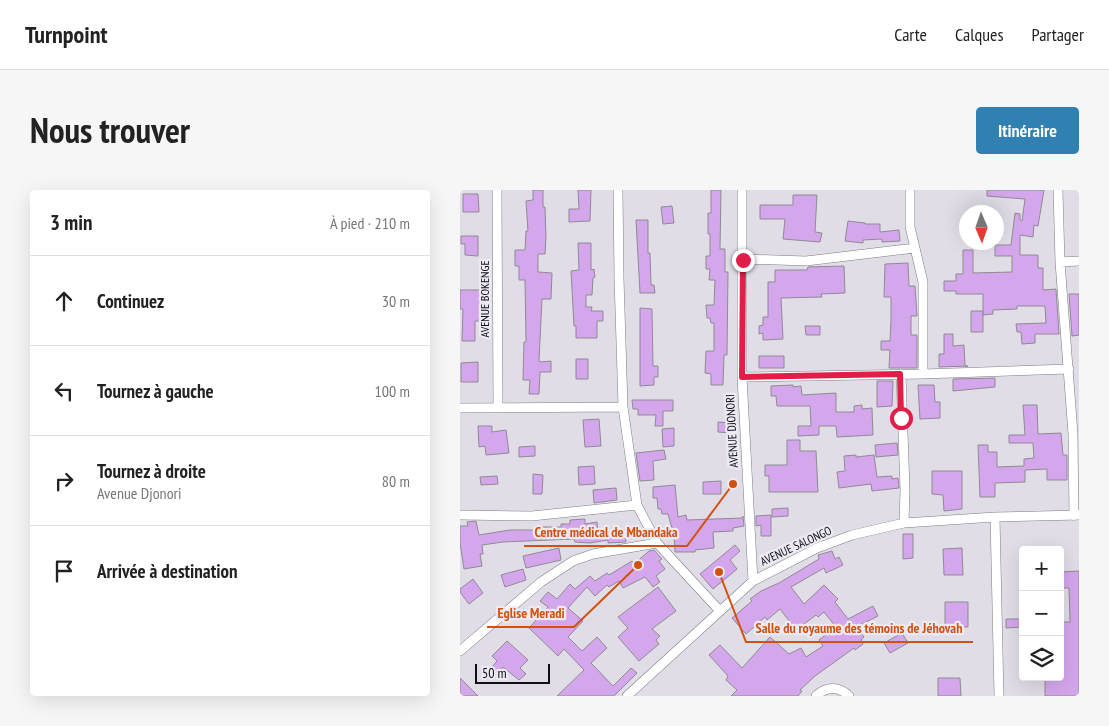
<!DOCTYPE html>
<html lang="fr">
<meta charset="utf-8">
<style>
body{margin:0;font-family:"PT Sans Narrow",sans-serif;background:#f6f6f6;color:#222}
.controls{position:absolute;right:15px;bottom:15px;display:grid;overflow:hidden;border-radius:5px;box-shadow:0 5px 20px #0002}
.controls button{width:45px;height:45px;display:grid;place-items:center;padding:0;border:0;border-bottom:1px solid #e0e0e0;background:#fff;color:#222;font:25px sans-serif}
.compass{position:absolute;left:499px;top:15px;width:45px;height:45px;border-radius:50%;background:#fff;box-shadow:0 5px 20px #0002;rotate:178deg}
.scale{position:absolute;left:15px;bottom:12px;width:75px;box-sizing:border-box;padding-left:5px;border:2px solid #100f13;border-top:0;font-size:14px;line-height:18px;white-space:nowrap;color:#100f13;-webkit-text-stroke:4px #edeaf5;paint-order:stroke}
.stop{position:absolute;width:15px;height:15px;margin:-11px;border:4px solid #e11d48;border-radius:50%;background:#fff}
.stop.end{background:#e11d48;border-color:#fff;box-shadow:0 1px 5px #0008}
.list{margin:0;padding:0;list-style:none}
h2{display:flex;justify-content:space-between;align-items:center;height:65px;margin:0;padding:0 20px;font-size:21px}
h2 small{font-size:16px;font-weight:400;color:#767676}
.list li{display:grid;grid-template-columns:32px 1fr auto;gap:15px;align-items:center;box-sizing:border-box;height:90px;padding:0 20px;border-top:1px solid #e0e0e0}
.list b{display:block;font-size:19px;white-space:nowrap}
.list p{margin:0;font-size:16px;white-space:nowrap;color:#767676}
.list em{font-size:16px;font-style:normal;color:#767676}
.icon{flex:none;width:28px;height:28px;fill:none;stroke:currentColor;stroke-width:2;stroke-linecap:round;stroke-linejoin:round}
.map{position:relative;flex:none;width:619px;height:506px;overflow:hidden;border-radius:5px}
header{display:flex;align-items:center;gap:30px;box-sizing:border-box;height:70px;padding:0 25px;background:#fff;border-bottom:1px solid #e0e0e0}
header strong{font-size:24px}
nav{display:flex;gap:28px;margin-inline-start:auto;font-size:18px}
.intro{display:flex;align-items:center;justify-content:space-between;box-sizing:border-box;height:120px;padding:0 30px}
h1{margin:0;font-size:35px}
.button{padding:12px 22px;border-radius:5px;background:#3080b2;color:#fff;font-size:18px;font-weight:700}
main{display:flex;gap:30px;padding:0 30px}
aside{flex:1;background:#fff;border-radius:5px;box-shadow:0 5px 20px #0002}
.map>svg:first-child{display:block}
.building{fill:#d4a6ec;stroke:#908a93}
.lines{fill:none;stroke-linecap:round;stroke-linejoin:round}
.street-casing{stroke:#7f7c85;stroke-width:10}
.street{stroke:#fff;stroke-width:9}
.route{stroke:#e11d48;stroke-width:6}
.labels{text-anchor:middle;stroke-width:4.5;stroke-linejoin:round;paint-order:stroke}
.street-label{font-size:12px;fill:#100f13;stroke:#edeaf5}
.leader{fill:none;stroke:#d2520d;stroke-width:2}
.callout-dot{fill:#d2520d;stroke:#edeaf5;stroke-width:2}
.callout-label{font-size:14px;text-anchor:middle;font-weight:bold;fill:#d2520d;stroke:#edeaf5;stroke-width:4.5;stroke-linejoin:round;paint-order:stroke}
</style>
<header>
<strong>Turnpoint</strong>
<nav><a>Carte</a><a>Calques</a><a>Partager</a></nav>
</header>
<div class="intro"><h1>Nous trouver</h1><a class="button">Itinéraire</a></div>
<main>
<aside>
<h2>3 min<small>À pied · 210 m</small></h2>
<ul class="list">
<li><svg class="icon" aria-label="ahead" viewBox="0 0 24 24"><path d="M12 20V5M6 11l6-6 6 6"/></svg><div><b>Continuez</b></div><em>30 m</em></li>
<li><svg class="icon" aria-label="left" viewBox="0 0 24 24"><path d="M17 20v-9H6M10 6l-5 5 5 5"/></svg><div><b>Tournez à gauche</b></div><em>100 m</em></li>
<li><svg class="icon" aria-label="right" viewBox="0 0 24 24"><path d="M7 20v-9h11M14 6l5 5-5 5"/></svg><div><b>Tournez à droite</b><p>Avenue Djonori</p></div><em>80 m</em></li>
<li><svg class="icon" aria-label="arrive" viewBox="0 0 24 24"><path d="M6 21V4h12l-3 4 3 4H6"/></svg><div><b>Arrivée à destination</b></div></li>
</ul>
</aside>
<div class="map">
<svg width="619" height="506" viewBox="0 0 619 506">
<rect width="100%" height="100%" fill="#e0dde7"/>
<path class="building" d="M73 0H83V17H85L86 47 85 64H78V82L92 83 91 109H82L79 170 80 172 91 171V182H80L79 204H69L70 190H63L64 152H66L65 90H59V76H55V60H65L66 41H68L66 11 73 10Z
M118 0H131L130 31 109 32V19H119Z
M251 0H261L260 59H265V82H268L267 165H264L263 195H251V184L245 183 246 161H254V133H251L250 128H247L246 115H254L255 90H249L250 79H246V66H250V44H248V23H251Z
M527 0H584L578 36 574 35 573 47 560 45V65H578V78H583V100L596 99 599 144H575V153L562 154 561 142H557L556 134 586 133 585 116H557V119L533 120V124L523 125V104H496V101H484V91H496V84H503V60H513V83L552 82V66H535V55H551L555 23 560 24V30L562 31 565 9 527 6Z
M3 4H18L19 22H3Z
M333 5H357L355 42 362 43 360 52 323 49 325 29H300V15H333Z
M212 16 214 33 203 34 201 17Z
M176 30H188V63H190L191 95H194L195 103H180Z
M388 31 405 33V34H420V42L439 40 440 51 422 52V49L403 50V53L385 51Z
M1 46H18V66L5 65V54H1Z
M118 53H131V80L134 79 135 87 133 88 132 105H126V117H132L131 121H143V131H137V148H116V136H114L111 81 119 80Z
M448 73 449 96H455L457 126H451V145H457V178H429L430 160H421V151H430L431 130V107H424L425 74Z
M384 76 385 103 361 104 362 107 321 108 323 149 303 150V143L299 144V136L303 135V127H308V92H315V80H347L348 77Z
M0 100H24L23 131H15V151H2L3 119H0Z
M609 104H619V145L612 146Z
M180 118 192 119 193 176H198V187H194V195L180 196Z
M511 121H523V142H511Z
M345 136H360V145H346Z
M484 144H493V156L504 155 505 176H508L479 177V164H484Z
M299 166H324V178H299Z
M116 169H128V189H116Z
M18 172V192H1V173Z
M535 188V197L493 201V189Z
M417 191H433L432 216 417 217Z
M333 195V197L341 196 342 205 376 203V222H394V216L402 215V219L412 218 413 245 377 247 376 236H359V245L338 246V236H351L350 216H317L316 206H311V196Z
M458 195H474L475 212H480V228L460 229Z
M172 210H213V221H203V236H195L196 225H178V219H173Z
M563 215H577L578 244 601 243 603 265H607V290H587V279L565 280V292L535 293V307H520L518 255H528V262H537V277L564 276V269L574 268 573 253H549V245H565Z
M139 229 141 256 125 257 123 230Z
M258 232 273 233 272 243 258 242Z
M18 236H32V242L46 240 49 263 26 265 25 256 19 257Z
M214 238V256L203 257 202 239Z
M327 250H340V261H356L358 302H309V286H305V275H327Z
M437 253 438 265 416 267 415 255Z
M75 256V266L59 267V257Z
M204 260 206 269 193 271 194 290 180 291 176 263Z
M396 265V267L414 265 417 287 432 286V289L438 288 439 298 412 301 411 294 379 298 377 282 385 281 384 266Z
M134 276 135 294 119 295 118 277Z
M472 281H502V319L484 321 483 305 472 304Z
M73 284 83 285 82 304H73Z
M37 286 38 294 21 295 20 287Z
M261 291V304H243V292Z
M215 295 218 327 226 325 227 330 282 328 283 326 284 336 273 338V341L253 342 254 358 235 360V362H215L214 345 208 324H202L201 319H198L197 308H193V297Z
M156 298 157 310 134 313 133 300Z
M328 318V326L312 327V319Z
M311 325V346H301V335L296 336V326Z
M125 329V334L137 332 138 343 165 340 166 352 148 353V350L130 353 115 352 114 349 43 352 22 355 23 364H20L22 376 4 379 0 353V336H8L7 332 16 331 19 345 50 340H76V337H101V334H110V330Z
M443 344H453V368L443 369Z
M275 355 280 361 270 370 277 379 253 399 240 384Z
M99 358 101 370 66 378 63 366Z
M502 358 503 385H484L483 359Z
M194 360 202 369 199 371 205 379 196 386 200 392 193 397 185 387 163 398 159 391 149 397 147 395 135 406 127 397 108 418 123 431 108 447 122 461 137 447 147 458 131 473 153 496 171 478 177 483 154 506H97L124 480 104 459 98 466 69 438 88 417 80 411 88 402 97 409 110 394 115 399 130 386 135 391 147 383 149 385 172 371 174 374 189 361Z
M372 361 375 369 379 367 383 375 366 383 364 378 331 397 344 414 364 395 378 409 375 412 388 429 413 416 418 426 396 437 404 447 401 450 403 454 395 460 394 458 355 486 340 500 342 501 338 506H271L277 500 266 490 268 486 249 465 260 455 282 478 310 447 329 464 341 458 346 467 363 456 359 450 376 437 364 422 358 427 356 425 336 440 320 419 307 430 305 427 286 444 272 428 292 411 290 409 301 401 319 393 359 369 358 365Z
M63 379 66 390 45 397 41 385Z
M619 381V506H585V488H603V485L602 445H600V437H602L601 432H610L609 398H602L601 382Z
M13 389 23 403 9 414 0 402V399Z
M198 397 216 421 192 439 200 446 196 450 199 454 179 471 158 447 168 438 158 427Z
M485 412H508V437H485Z
M546 429H563V437L546 438Z
M442 443 448 453 430 463 424 453Z
M47 451 68 470 60 478 66 484 59 490 43 477 38 483 32 477 37 471 32 466Z
M0 488 18 506H0Z
M478 488H500L501 506H478Z"/>
<g class="lines">
<g class="street-casing">
<path id="street" d="M37 0 38 218
M158 0 159 88 163 217 177 315 197 353 259 420
M282 0V187L293 391
M450 0V37L463 92V184
M598 0 600 72 613 244 614 326
M283 69 346 71 455 58
M600 72 619 71
M441 184 445 300 444 333
M282 187 463 184 609 179
M0 218 163 217
M0 325 72 326 177 315
M535 327 539 506
M0 461 81 392 113 371 133 364 197 353
M167 506 293 391 357 358 392 345 444 333 535 327 619 325
M356 506C366 496 379 496 389 506"/>
</g>
<use href="#street" class="street"/>
</g>
<g class="lines">
<path class="route" d="M283 70 282 187 440 184 441 228"/>
</g>
<g class="labels">
<g class="street-label">
<text transform="translate(25 109) rotate(-90)" y="4">AVENUE BOKENGE</text>
<text transform="translate(272 241) rotate(-93)" y="4">AVENUE DJONORI</text>
<text transform="translate(336 356) rotate(-25)" y="4">AVENUE SALONGO</text>
</g>
</g>
<path class="leader" d="M273 294L227 356H64M178 375L114 437H27M259 382L286 452H513"/>
<g class="callout-dot">
<circle cx="273" cy="294" r="5"/>
<circle cx="178" cy="375" r="5"/>
<circle cx="259" cy="382" r="5"/>
</g>
<g class="callout-label">
<text x="146" y="347">Centre médical de Mbandaka</text>
<text x="71" y="428">Eglise Meradi</text>
<text x="399" y="443">Salle du royaume des témoins de Jéhovah</text>
</g>
</svg>
<div class="controls">
<button>+</button>
<button>−</button>
<button><svg class="icon" aria-label="layers" viewBox="0 0 24 24"><path d="M12 4l9 5-9 5-9-5zM3 14l9 5 9-5"/></svg></button>
</div>
<svg class="compass" viewBox="-18 -18 36 36"><path d="M0-13l5 13h-10z" fill="#e53935"/><path d="M0 13l5-13h-10z" fill="#767676"/></svg>
<div class="scale">50 m</div>
<div class="stop" style="left:441px;top:228px"></div>
<div class="stop end" style="left:283px;top:70px"></div>
</div>
</main>
